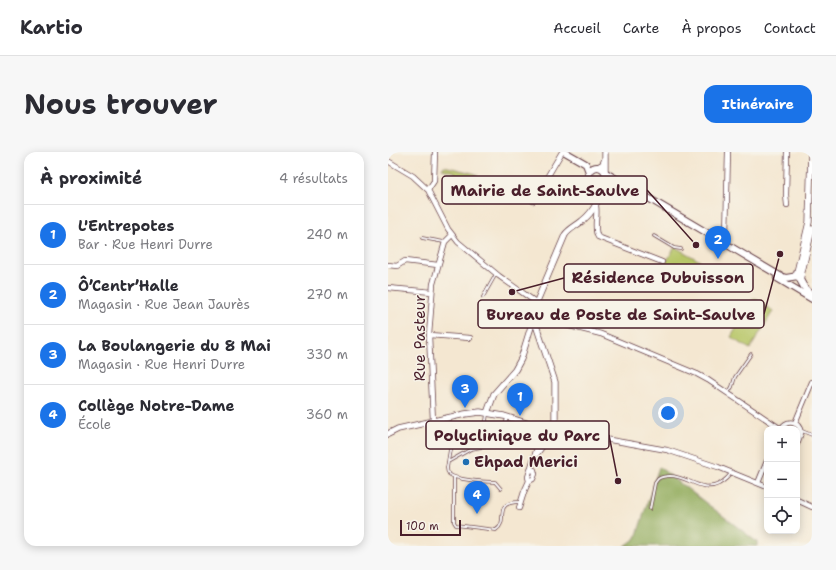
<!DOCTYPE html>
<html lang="fr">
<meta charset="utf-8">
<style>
body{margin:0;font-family:"Shantell Sans",sans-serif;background:#f7f7f7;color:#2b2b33}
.controls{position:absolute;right:12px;bottom:12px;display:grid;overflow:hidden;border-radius:8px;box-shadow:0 2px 10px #0003}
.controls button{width:36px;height:36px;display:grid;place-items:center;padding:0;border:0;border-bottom:1px solid #e1e1e2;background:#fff;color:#2b2b33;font:20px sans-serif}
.scale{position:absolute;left:12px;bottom:10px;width:61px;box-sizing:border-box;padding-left:4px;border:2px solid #4a1f2b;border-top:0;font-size:11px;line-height:14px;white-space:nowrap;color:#4a1f2b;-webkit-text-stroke:3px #f7f3e8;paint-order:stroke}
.you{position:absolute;left:280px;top:261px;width:14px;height:14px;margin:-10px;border:3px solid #fff;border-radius:50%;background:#1a73e8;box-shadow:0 0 0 6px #1a73e833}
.badge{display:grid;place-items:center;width:26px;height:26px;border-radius:50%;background:#1a73e8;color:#fff;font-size:13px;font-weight:700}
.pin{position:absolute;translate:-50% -33px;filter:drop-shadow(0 1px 2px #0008)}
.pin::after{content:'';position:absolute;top:21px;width:14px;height:12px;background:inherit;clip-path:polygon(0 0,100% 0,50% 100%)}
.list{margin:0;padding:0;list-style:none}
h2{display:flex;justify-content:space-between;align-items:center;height:52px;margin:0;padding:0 16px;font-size:17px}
h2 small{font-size:13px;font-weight:400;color:#7c7c81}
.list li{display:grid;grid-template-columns:26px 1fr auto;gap:12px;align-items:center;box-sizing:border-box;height:60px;padding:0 16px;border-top:1px solid #e1e1e2}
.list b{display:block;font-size:15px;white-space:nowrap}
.list p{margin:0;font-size:13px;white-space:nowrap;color:#7c7c81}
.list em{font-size:13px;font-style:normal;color:#7c7c81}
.icon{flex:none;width:22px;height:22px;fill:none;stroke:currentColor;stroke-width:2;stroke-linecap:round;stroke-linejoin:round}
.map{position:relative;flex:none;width:424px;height:394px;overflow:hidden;border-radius:12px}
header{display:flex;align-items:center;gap:24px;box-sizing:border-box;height:56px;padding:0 20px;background:#fff;border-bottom:1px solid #e1e1e2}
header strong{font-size:19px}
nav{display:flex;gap:22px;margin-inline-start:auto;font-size:14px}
.intro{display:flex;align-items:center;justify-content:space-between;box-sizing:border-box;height:96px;padding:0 24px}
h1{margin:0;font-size:28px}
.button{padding:10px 18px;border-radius:12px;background:#1a73e8;color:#fff;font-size:14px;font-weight:700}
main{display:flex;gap:24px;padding:0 24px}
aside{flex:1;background:#fff;border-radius:12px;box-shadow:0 2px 10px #0003}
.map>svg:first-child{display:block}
.green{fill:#b7c668;stroke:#80724a}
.forest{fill:#91ab5c;stroke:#6e6544}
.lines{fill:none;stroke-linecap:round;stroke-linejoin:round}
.service-casing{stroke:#643d44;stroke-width:3.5}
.minor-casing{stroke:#643d44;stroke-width:6}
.tertiary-casing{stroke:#643d44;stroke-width:7}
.secondary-casing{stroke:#643d44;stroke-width:8}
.service{stroke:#fff;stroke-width:2}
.minor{stroke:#fff;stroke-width:4.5}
.tertiary{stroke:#fff;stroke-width:5.5}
.secondary{stroke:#fff;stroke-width:6}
.poi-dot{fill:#1f6fb2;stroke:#f7f3e8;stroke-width:1.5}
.labels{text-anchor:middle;stroke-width:3;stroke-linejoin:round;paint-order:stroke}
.street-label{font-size:15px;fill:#4a1f2b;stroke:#f7f3e8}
.poi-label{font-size:15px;font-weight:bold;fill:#4a1f2b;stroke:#f7f3e8;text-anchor:start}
.leader{fill:none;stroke:#4a1f2b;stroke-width:1.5}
.callout-dot{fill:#4a1f2b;stroke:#f7f3e8;stroke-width:1.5}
.callout{fill:#f7f3e8;stroke:#4a1f2b;stroke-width:1.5}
.callout-label{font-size:16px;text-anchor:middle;font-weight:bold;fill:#4a1f2b}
</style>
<header>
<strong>Kartio</strong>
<nav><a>Accueil</a><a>Carte</a><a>À propos</a><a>Contact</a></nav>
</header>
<div class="intro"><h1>Nous trouver</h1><a class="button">Itinéraire</a></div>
<main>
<aside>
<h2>À proximité<small>4 résultats</small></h2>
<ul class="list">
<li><span class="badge">1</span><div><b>L'Entrepotes</b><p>Bar · Rue Henri Durre</p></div><em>240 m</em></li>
<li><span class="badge">2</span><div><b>Ô’Centr’Halle</b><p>Magasin · Rue Jean Jaurès</p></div><em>270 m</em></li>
<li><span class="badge">3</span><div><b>La Boulangerie du 8 Mai</b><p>Magasin · Rue Henri Durre</p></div><em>330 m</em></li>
<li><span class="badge">4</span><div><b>Collège Notre-Dame</b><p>École</p></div><em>360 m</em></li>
</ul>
</aside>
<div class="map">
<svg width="424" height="394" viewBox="0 0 424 394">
<rect width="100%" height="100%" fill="#f7f3e8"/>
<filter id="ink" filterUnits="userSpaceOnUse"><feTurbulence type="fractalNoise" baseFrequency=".025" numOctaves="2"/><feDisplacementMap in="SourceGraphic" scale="8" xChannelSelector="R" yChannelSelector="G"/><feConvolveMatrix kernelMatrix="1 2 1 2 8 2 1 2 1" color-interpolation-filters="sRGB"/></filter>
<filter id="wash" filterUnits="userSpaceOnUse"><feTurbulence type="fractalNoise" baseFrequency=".012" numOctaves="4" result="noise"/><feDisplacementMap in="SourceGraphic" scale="16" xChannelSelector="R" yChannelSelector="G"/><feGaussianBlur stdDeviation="0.9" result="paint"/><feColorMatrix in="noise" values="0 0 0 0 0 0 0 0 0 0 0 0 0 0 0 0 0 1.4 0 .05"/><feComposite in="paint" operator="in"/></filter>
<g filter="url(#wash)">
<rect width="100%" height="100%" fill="#f4e7d1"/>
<path class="green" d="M56 14 88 22 87 24 89 22 88 26 67 22V20L54 17Z
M287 95 319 113 312 127 277 112Z
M366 146 385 159 362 197 343 185Z"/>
<path class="forest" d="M271 315 369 390V394H237L248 386Z"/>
</g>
<g filter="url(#ink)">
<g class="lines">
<g class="service-casing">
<path id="service" d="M266 84 286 96 293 97
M34 86 56 90
M95 145 108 122
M117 150 124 156 145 161
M340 241 344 235 347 225 363 202
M117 273 119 266
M97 276 99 262
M65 279 59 316C59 319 60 321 61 322 67 328 98 330 107 330L113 337
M414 279 424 283
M60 310 83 297 94 295
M66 325V370L68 373 108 378C122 369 103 350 132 350
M262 357 267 331 270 327C273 325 278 324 282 324 300 324 313 341 331 332 336 329 340 326 343 321"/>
</g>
<g class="minor-casing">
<path id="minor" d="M399 0 398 43 399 53
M0 9 25 24 40 38 60 77 70 90 111 124 149 151
M40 38 46 29 47 0
M145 49 174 0
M208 54C210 63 205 77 210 85L274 110
M334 94 338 84 340 0
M0 113 9 114 17 109 50 113
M0 136 44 140
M146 165 213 182 309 222 320 228 393 277
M41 183 82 186
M45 269 41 183 45 132 57 90 64 83
M407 271 424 230
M393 277C399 267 411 269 413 281L409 292
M167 280 205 285 279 298 330 315 379 335
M149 302 160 287 170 281
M142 317 146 318 147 322 145 327 141 329 140 325 152 286 151 281 147 274
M370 331 379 309
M409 348 424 355
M131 356 136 340 141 329"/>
</g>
<g class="tertiary-casing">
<path id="tertiary" d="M210 15 215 12 217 7
M217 20V0
M206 32 211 46
M407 124 409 120 421 70 423 0
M412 128 424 77
M99 261 106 242 127 218 133 207 146 165 147 154 177 83C181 77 188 74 194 69 208 58 211 46 215 30
M0 282 10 277 77 262 92 260 116 264 167 280V230L148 173 146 165"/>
</g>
<g class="secondary-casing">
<path id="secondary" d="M177 0 198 12 201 20
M200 24a9 9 0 1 1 18 0a9 9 0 1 1-18 0Z
M218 21 392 124 398 126 410 124 416 135 424 143
M216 29 222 28 227 30
M389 126 424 147"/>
</g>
<use href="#service" class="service"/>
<use href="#minor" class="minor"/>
<use href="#tertiary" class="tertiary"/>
<use href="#secondary" class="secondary"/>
</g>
</g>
<circle class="poi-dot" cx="78" cy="310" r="4"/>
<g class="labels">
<g class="street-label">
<text transform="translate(32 186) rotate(-90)" y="5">Rue Pasteur</text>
</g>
<g class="poi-label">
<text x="86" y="315">Ehpad Merici</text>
</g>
</g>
<path class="leader" d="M308 93L259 38M124 140L176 126M392 102L376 162M230 329L221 283"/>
<g class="callout-dot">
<circle cx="308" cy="93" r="4"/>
<circle cx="124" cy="140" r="4"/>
<circle cx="392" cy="102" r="4"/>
<circle cx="230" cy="329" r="4"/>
</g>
<g class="callout">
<rect x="54" y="24" width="205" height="28" rx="4"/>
<rect x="176" y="112" width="189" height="28" rx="4"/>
<rect x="90" y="148" width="286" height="28" rx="4"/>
<rect x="38" y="269" width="183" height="28" rx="4"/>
</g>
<g class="callout-label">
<text x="157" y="44">Mairie de Saint-Saulve</text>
<text x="270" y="131">Résidence Dubuisson</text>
<text x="233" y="168">Bureau de Poste de Saint-Saulve</text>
<text x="129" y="289">Polyclinique du Parc</text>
</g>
</svg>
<div class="controls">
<button>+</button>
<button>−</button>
<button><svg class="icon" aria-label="locate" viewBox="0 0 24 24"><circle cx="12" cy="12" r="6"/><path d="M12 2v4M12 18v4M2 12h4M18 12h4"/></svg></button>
</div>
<div class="scale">100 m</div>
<div class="you"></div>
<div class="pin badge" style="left:132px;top:264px">1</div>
<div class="pin badge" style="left:330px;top:107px">2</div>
<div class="pin badge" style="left:77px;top:256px">3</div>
<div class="pin badge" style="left:89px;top:362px">4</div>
</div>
</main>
